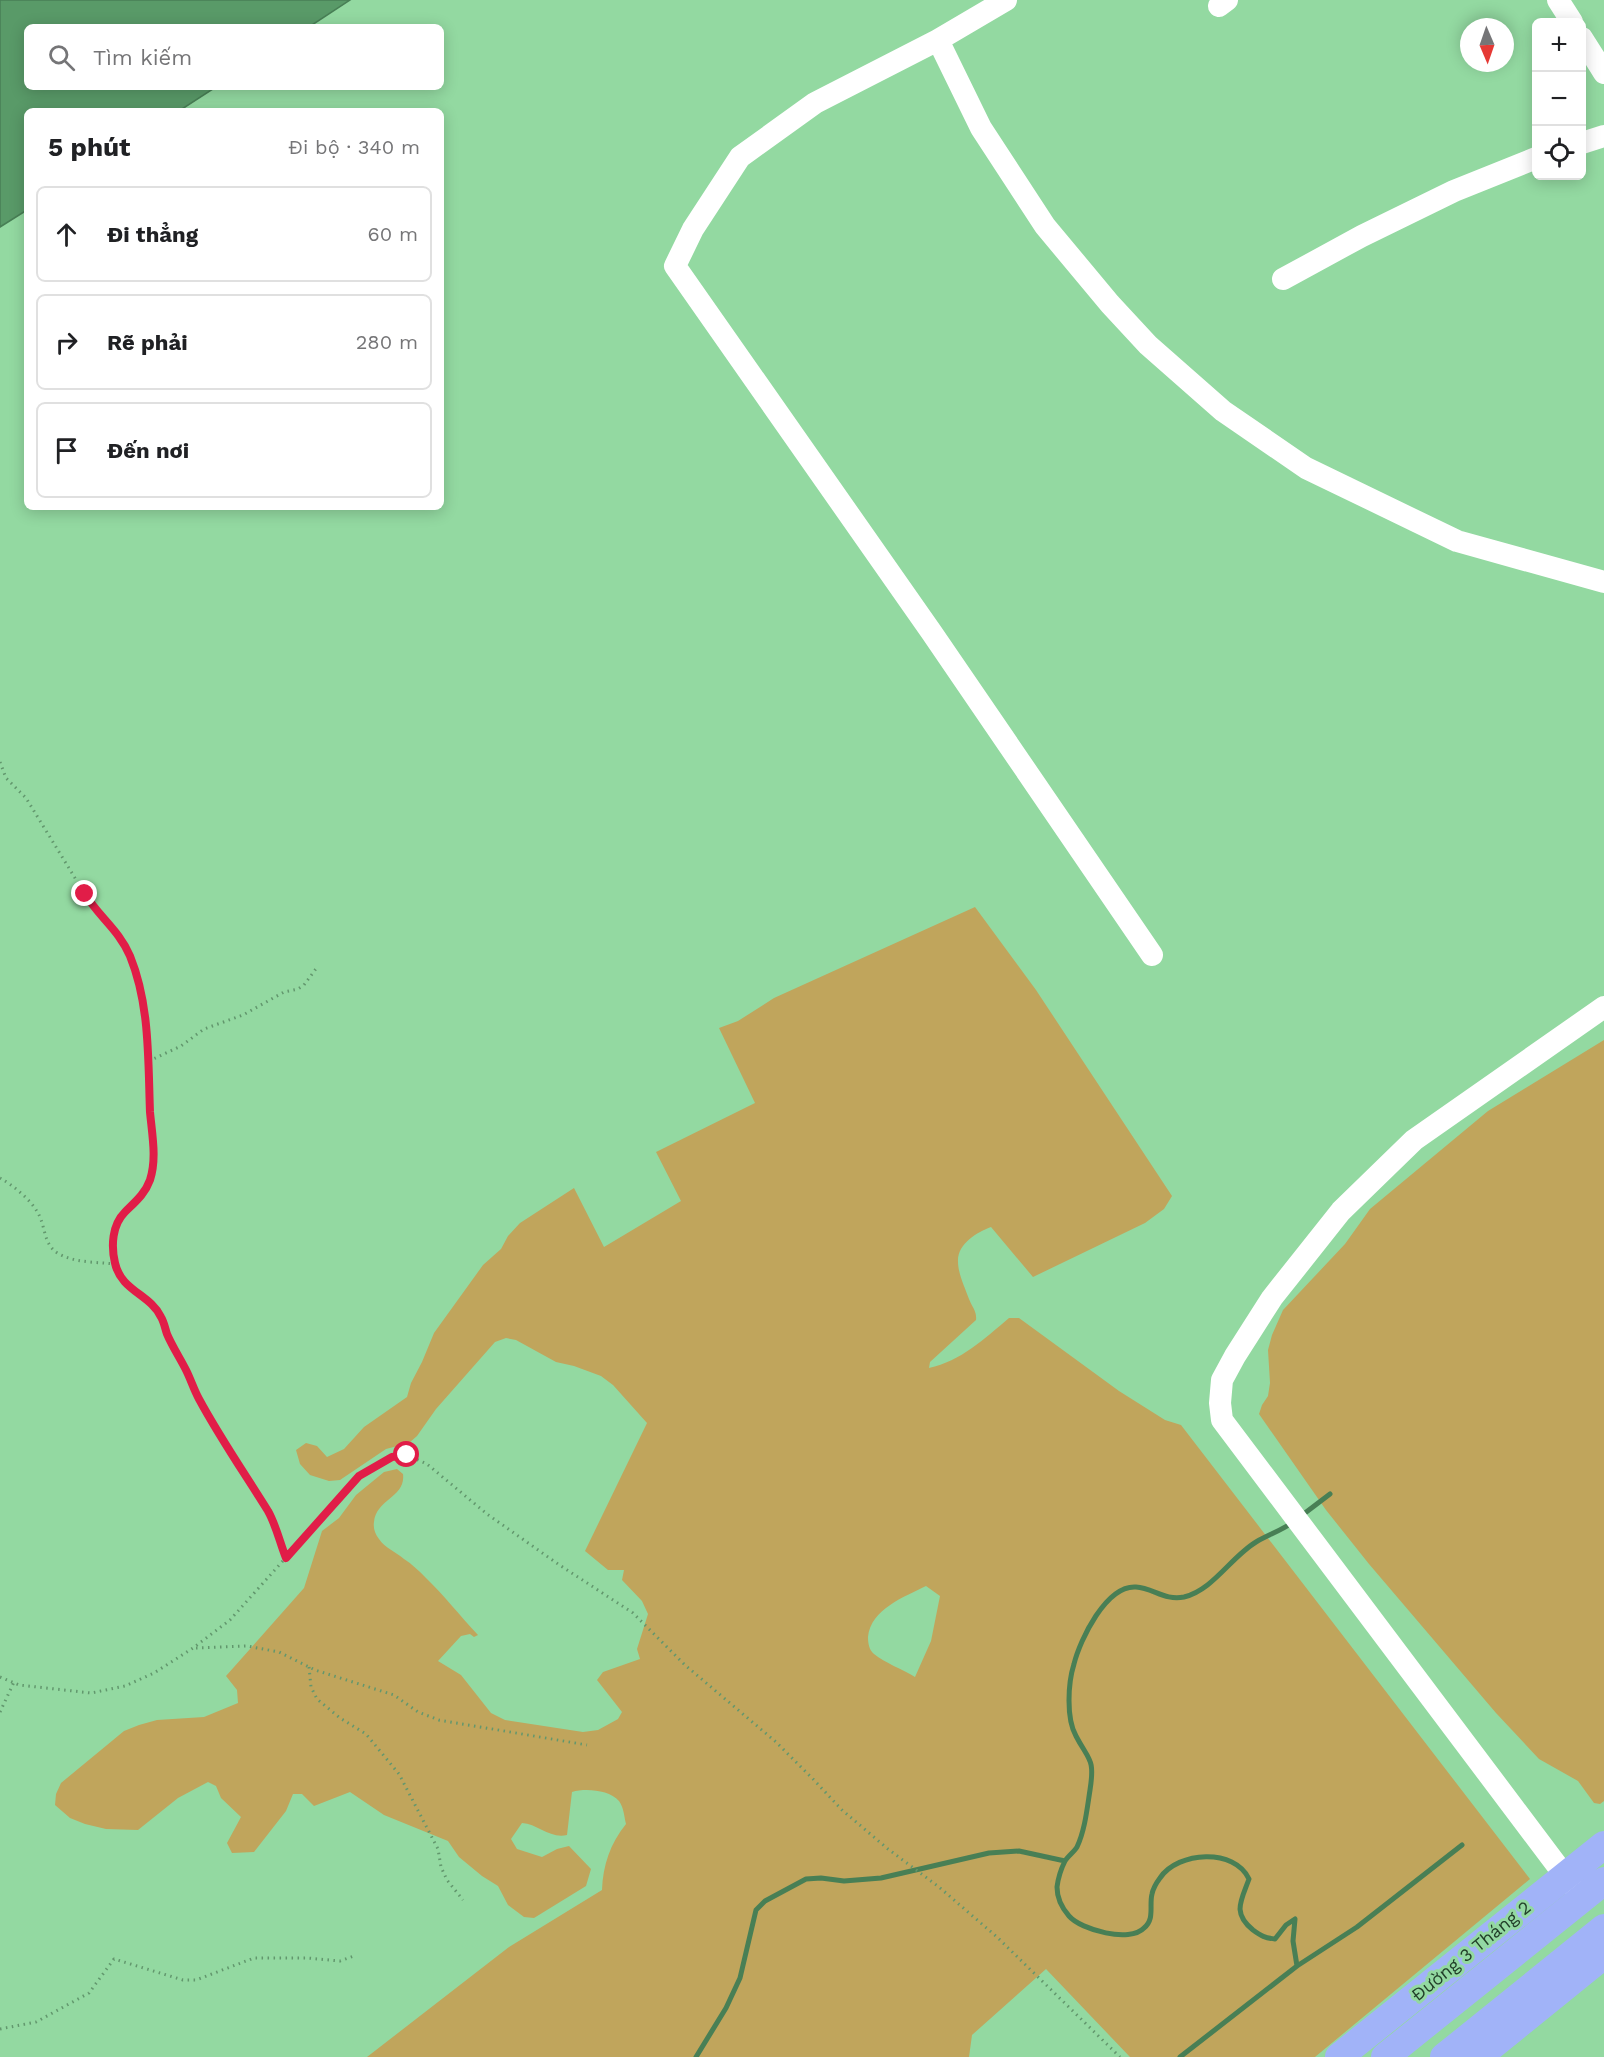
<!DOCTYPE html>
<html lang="vi">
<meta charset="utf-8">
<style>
body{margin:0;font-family:"Work Sans",sans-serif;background:#f6f6f6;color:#202124}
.controls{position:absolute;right:18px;top:18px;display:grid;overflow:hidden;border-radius:9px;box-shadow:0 3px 15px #0003}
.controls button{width:54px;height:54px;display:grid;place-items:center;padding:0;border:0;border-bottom:2px solid #e0e0e0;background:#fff;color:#202124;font:30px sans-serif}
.compass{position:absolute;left:1460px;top:18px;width:54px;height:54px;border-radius:50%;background:#fff;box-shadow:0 3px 15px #0003;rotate:178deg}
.stop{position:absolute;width:18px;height:18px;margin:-14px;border:4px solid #e11d48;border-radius:50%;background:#fff}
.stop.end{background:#e11d48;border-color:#fff;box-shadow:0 2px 6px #0008}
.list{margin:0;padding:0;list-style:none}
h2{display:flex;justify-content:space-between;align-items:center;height:78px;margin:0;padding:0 24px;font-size:26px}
h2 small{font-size:20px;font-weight:400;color:#757577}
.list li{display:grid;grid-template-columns:39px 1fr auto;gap:18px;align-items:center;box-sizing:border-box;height:96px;margin:0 12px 12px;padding:0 12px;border:2px solid #e0e0e0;border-radius:9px}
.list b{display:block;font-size:22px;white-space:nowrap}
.list em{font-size:20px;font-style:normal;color:#757577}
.icon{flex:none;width:33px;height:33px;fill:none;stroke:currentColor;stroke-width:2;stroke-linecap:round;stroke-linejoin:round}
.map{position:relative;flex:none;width:1604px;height:2057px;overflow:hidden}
.search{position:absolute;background:#fff;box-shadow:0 3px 15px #0003;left:24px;top:24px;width:420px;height:66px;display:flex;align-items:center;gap:15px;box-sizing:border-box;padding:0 21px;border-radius:9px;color:#757577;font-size:22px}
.panel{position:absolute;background:#fff;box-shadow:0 3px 15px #0003;left:24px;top:108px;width:420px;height:402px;border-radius:9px}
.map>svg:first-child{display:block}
.green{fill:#c0a55c;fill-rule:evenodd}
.water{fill:#599a68;stroke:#487f55;stroke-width:1.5}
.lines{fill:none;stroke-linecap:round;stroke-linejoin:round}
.stream{stroke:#487f55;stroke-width:5}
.path{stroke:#62976d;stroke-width:3;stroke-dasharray:1.5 4.5;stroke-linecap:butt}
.minor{stroke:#fff;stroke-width:22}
.major{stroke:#a1b3f8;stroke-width:28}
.route{stroke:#e11d48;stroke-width:8}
.labels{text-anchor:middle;stroke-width:6;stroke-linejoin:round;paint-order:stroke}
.street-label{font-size:18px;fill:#223f29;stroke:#93d9a1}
</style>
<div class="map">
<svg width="1604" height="2057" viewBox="0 0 1604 2057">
<rect width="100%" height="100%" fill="#93d9a1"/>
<path class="green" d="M975 907 1036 990 1172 1196 1164 1209 1145 1223 1033 1277 991 1227C977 1232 957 1244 958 1262 958 1273 965 1288 969 1299 972 1307 977 1311 976 1320L930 1362 929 1368C961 1361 984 1339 1009 1318H1019L1119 1391 1165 1420 1181 1425 1530 1879 1315 2057H1130L1046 1969 972 2035 969 2057H367L509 1947 602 1890C603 1865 610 1844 626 1824 624 1816 624 1808 619 1801 609 1790 586 1788 572 1792L567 1835C550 1839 538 1824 522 1823L511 1839 517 1849 542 1857 557 1849 569 1846 591 1869 586 1886 534 1918 524 1917 508 1905 498 1886 482 1876 459 1857 448 1841 384 1815 350 1792 314 1806 302 1794H293L286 1811 254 1852 232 1853 227 1843 241 1817 221 1798 216 1786 208 1782 178 1798 138 1830 106 1829 85 1824 70 1818 55 1805 56 1794 61 1783 124 1731 139 1725 157 1720 204 1717 238 1703 237 1690 226 1676 304 1588 322 1531 339 1518 356 1495 384 1472 397 1469 403 1474C406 1497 376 1499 374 1522 373 1528 375 1534 379 1539 385 1548 396 1552 404 1559 412 1564 419 1571 425 1577 444 1595 460 1616 478 1635L474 1637 470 1634 461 1636 438 1661 461 1675 491 1713 505 1720 583 1732 598 1730 618 1719 622 1712 597 1680 603 1672 640 1659 637 1649 648 1614 642 1601 622 1580 624 1570H608L585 1551 647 1423 613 1385 601 1376 574 1366 556 1362 516 1340 506 1338 495 1342 436 1409 417 1436 409 1443 386 1449 340 1480 329 1481 310 1475 300 1464 296 1450 306 1443 317 1446 327 1457 344 1449 364 1427 407 1397 411 1383 422 1362 434 1333 483 1265 501 1249 508 1236 520 1223 574 1188 604 1247 681 1201 656 1152 755 1103 719 1028 738 1021 774 998ZM926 1586 940 1596 931 1641 915 1677C902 1669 885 1663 874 1654 869 1650 868 1643 868 1637 871 1609 904 1597 926 1586Z
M1604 1040V1801L1600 1804 1594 1803 1578 1781 1539 1759 1496 1713 1369 1564 1326 1510 1259 1414 1262 1405 1268 1396 1270 1383 1268 1350 1272 1335 1283 1310 1345 1244 1370 1209 1488 1111Z"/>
<path class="water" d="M0 0H350L309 27H27V87H216L179 111H27V210L0 227Z"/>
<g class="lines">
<path class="stream" d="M1301 1516 1330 1494
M1292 1523C1280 1531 1268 1535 1256 1542 1231 1557 1213 1590 1184 1597 1165 1601 1153 1588 1136 1587 1106 1585 1080 1640 1074 1664 1068 1683 1066 1718 1076 1736 1089 1761 1095 1758 1090 1790 1087 1809 1085 1830 1077 1847 1074 1852 1068 1856 1065 1861 1061 1869 1058 1879 1057 1887 1057 1897 1062 1908 1069 1916 1081 1930 1130 1943 1144 1928 1155 1919 1149 1906 1152 1894 1153 1889 1157 1882 1160 1878 1178 1851 1235 1848 1249 1879 1241 1901 1232 1913 1253 1930 1261 1936 1265 1938 1275 1939L1286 1925 1295 1919 1293 1941 1297 1966
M696 2057 726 2008 740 1978 756 1910 765 1901 806 1879 821 1878 844 1881 881 1878 989 1853 1019 1851 1065 1861
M1180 2057 1297 1966 1357 1927 1462 1845"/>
<path class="path" d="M0 762 6 778 26 798 94 909C152 959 146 1033 150 1103 151 1127 158 1156 150 1179 141 1204 112 1216 113 1245 113 1261 117 1279 131 1290 142 1298 154 1303 161 1316 164 1321 165 1328 167 1333 172 1346 180 1358 186 1370 191 1379 194 1389 199 1399 220 1438 245 1474 268 1511 276 1525 280 1543 286 1558
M149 1061 181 1046 204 1029 243 1015 284 992 298 989 304 985 318 966
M0 1178C14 1186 30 1199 38 1213 46 1227 43 1245 59 1254 76 1263 97 1262 115 1264
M196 1648 247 1646 279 1652 315 1670 394 1695 418 1712 439 1720 587 1745
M309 1667 311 1687 317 1699 340 1718 366 1734 399 1774 438 1849 441 1867 447 1880 463 1900
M0 1677 19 1685 91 1693 125 1686 154 1673 193 1648 230 1620 359 1476 392 1457 407 1455 427 1464 487 1514 558 1564 633 1613 685 1665 776 1742 813 1779 842 1810 888 1849 939 1887 997 1937 1120 2057
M0 1712 14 1682
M0 2029 36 2022 89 1993 114 1959 183 1980H196L254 1958H307L340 1961 354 1956"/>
<path class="minor" d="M1006 0 938 40 815 103 740 157 693 229 675 266 932 633 1152 955
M1558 0 1572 22
M1219 6 1227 0
M1582 38 1604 73
M938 40 981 128 1045 226 1110 304 1148 345 1223 411 1306 468 1457 541 1604 582
M1582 143 1604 136
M1283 279 1362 236 1454 191 1536 158
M1574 1888 1222 1420 1220 1403 1222 1380 1235 1356 1272 1298 1341 1211 1414 1140 1604 1007"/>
<path class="major" d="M1339 2057 1604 1845
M1385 2057 1604 1881
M1444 2057 1604 1928
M1478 2057 1604 1955"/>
</g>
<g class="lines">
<path class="route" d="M85 894C99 917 119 930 130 956 150 1005 148 1060 150 1112 152 1134 157 1159 150 1180 145 1194 135 1202 125 1212 112 1225 111 1246 115 1263 121 1291 150 1294 161 1317 164 1322 165 1328 167 1334 172 1346 180 1358 186 1370 191 1380 194 1390 199 1399 220 1438 245 1474 268 1511 276 1525 280 1543 286 1558L359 1476 392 1457 407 1455"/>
</g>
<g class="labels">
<g class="street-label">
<text transform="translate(1471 1951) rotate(-39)" y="6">Đường 3 Tháng 2</text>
</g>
</g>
</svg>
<div class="controls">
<button>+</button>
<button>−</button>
<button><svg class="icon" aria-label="locate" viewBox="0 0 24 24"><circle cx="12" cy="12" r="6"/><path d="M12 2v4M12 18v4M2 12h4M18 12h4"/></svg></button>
</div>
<svg class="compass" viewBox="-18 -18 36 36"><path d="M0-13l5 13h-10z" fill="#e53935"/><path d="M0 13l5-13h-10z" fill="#757577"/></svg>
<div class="stop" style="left:407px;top:1455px"></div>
<div class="stop end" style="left:85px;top:894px"></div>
<div class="search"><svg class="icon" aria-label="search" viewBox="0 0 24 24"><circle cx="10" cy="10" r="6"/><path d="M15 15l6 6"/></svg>Tìm kiếm</div>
<section class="panel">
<h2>5 phút<small>Đi bộ · 340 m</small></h2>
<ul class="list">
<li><svg class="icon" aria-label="ahead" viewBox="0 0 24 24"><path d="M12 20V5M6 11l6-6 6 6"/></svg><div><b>Đi thẳng</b></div><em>60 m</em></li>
<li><svg class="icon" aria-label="right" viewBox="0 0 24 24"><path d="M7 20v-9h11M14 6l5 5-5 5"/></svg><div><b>Rẽ phải</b></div><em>280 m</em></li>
<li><svg class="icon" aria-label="arrive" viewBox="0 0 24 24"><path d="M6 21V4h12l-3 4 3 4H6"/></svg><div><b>Đến nơi</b></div></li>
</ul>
</section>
</div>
